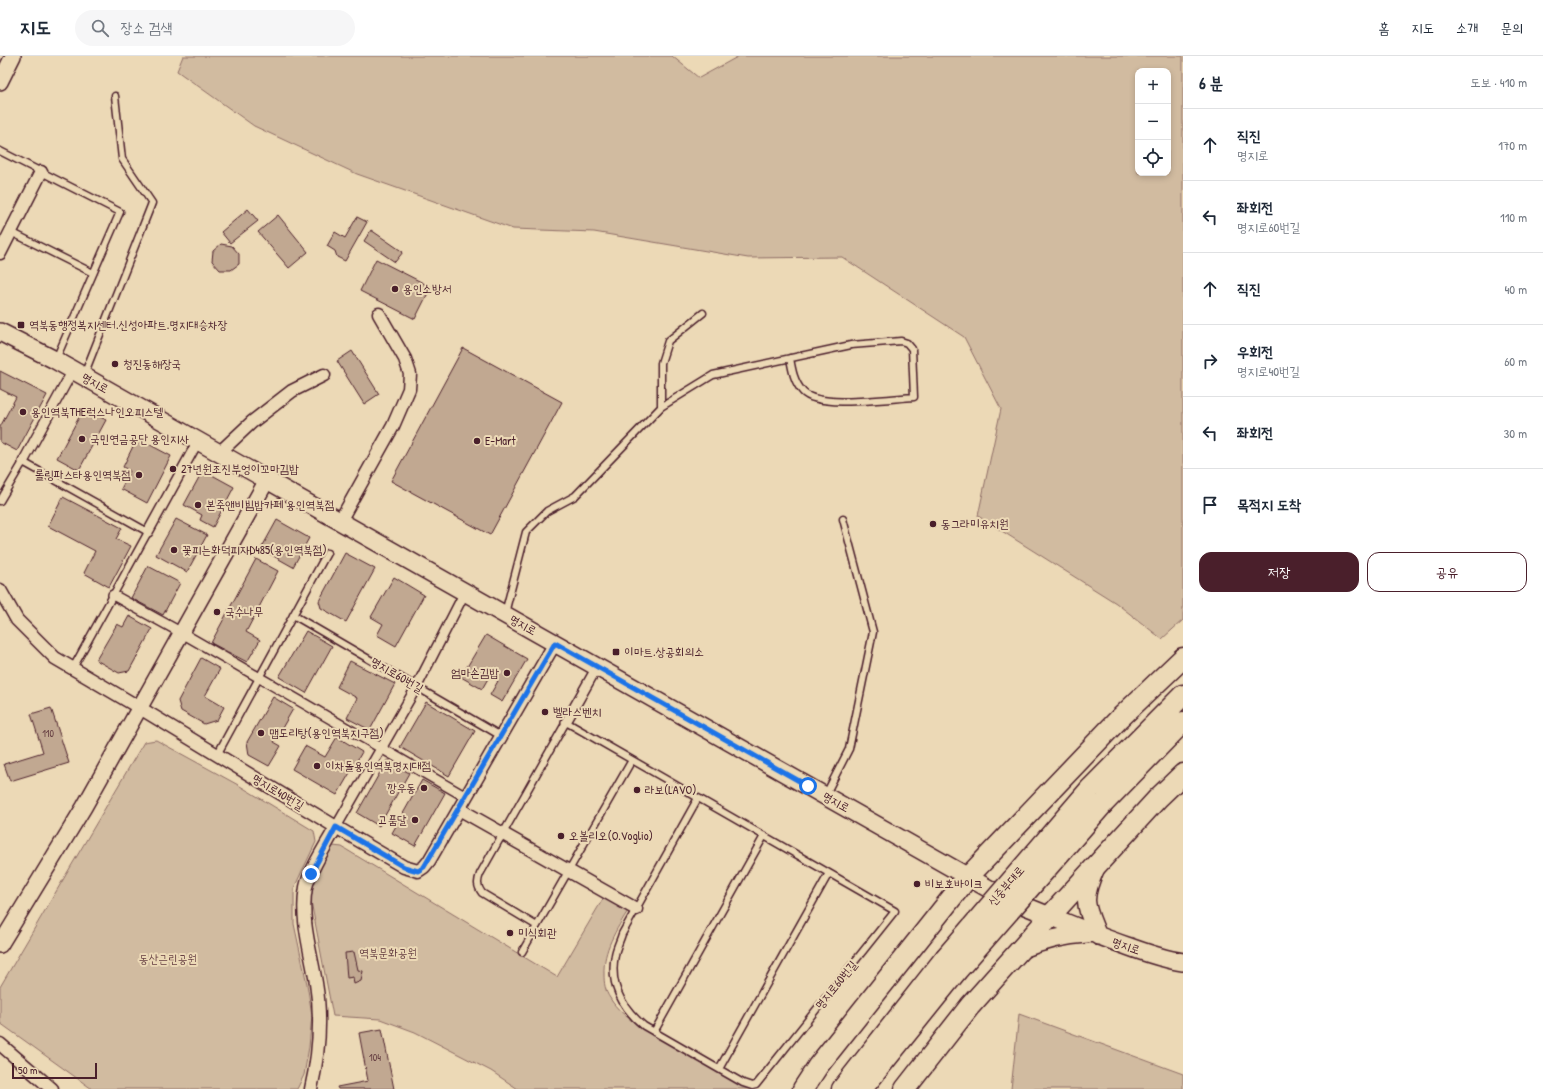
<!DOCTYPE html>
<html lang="ko">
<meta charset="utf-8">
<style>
body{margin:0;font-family:"Patrick Hand","Poor Story",sans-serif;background:#f6f6f7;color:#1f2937}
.controls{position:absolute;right:12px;top:12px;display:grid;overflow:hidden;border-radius:8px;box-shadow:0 2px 6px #0003}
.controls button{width:36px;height:36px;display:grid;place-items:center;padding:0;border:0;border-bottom:1px solid #e0e1e3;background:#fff;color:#1f2937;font:20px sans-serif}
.scale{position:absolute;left:12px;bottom:10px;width:85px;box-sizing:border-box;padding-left:4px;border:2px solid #4a1f2b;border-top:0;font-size:11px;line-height:14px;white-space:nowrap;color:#4a1f2b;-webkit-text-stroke:3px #ecd9b6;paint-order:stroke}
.stop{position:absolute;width:12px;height:12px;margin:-9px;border:3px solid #1a73e8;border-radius:50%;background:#fff}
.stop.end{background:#1a73e8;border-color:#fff;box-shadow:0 1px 4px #0008}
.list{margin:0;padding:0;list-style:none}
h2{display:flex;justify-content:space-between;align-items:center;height:52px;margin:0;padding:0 16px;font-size:17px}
h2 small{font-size:13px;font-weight:400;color:#747a83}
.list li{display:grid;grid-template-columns:26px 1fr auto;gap:12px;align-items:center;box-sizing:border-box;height:72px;padding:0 16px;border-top:1px solid #e0e1e3}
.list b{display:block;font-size:15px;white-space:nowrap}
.list p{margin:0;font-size:13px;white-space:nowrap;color:#747a83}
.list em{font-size:13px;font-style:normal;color:#747a83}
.actions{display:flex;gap:8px;padding:12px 16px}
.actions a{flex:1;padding:9px 0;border:1px solid #4a1f2b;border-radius:12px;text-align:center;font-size:14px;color:#4a1f2b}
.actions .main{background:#4a1f2b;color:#fff}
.icon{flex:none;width:22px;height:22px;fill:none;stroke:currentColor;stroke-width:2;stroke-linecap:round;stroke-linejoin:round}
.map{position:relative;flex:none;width:1183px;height:1033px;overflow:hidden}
header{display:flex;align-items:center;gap:24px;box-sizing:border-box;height:56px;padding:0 20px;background:#fff;border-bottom:1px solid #e0e1e3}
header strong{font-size:19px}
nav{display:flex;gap:22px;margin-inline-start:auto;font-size:14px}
.search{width:280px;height:36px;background:#f6f6f7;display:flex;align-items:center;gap:10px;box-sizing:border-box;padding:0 14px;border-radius:22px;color:#747a83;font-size:15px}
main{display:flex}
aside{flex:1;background:#fff}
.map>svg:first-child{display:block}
.green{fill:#d1bba0;stroke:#8e6d66;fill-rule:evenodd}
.building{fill:#c1a891;stroke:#4a1f2b}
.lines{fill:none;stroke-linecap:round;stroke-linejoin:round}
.service-casing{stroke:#4a1f2b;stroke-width:9}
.pedestrian-casing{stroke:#4a1f2b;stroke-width:12}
.minor-casing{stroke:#4a1f2b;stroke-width:15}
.tertiary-casing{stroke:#4a1f2b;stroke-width:18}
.secondary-casing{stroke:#4a1f2b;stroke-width:20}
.trunk-casing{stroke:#4a1f2b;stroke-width:23}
.service{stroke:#ecd9b6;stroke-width:6}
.pedestrian{stroke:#ecd9b6;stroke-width:9}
.minor{stroke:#ecd9b6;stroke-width:12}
.tertiary{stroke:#ecd9b6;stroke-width:15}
.secondary{stroke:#ecd9b6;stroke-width:17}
.trunk{stroke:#ecd9b6;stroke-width:20}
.trunk-bridge-casing{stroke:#4a1f2b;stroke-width:23;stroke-linecap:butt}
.trunk-bridge{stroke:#ecd9b6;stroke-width:20}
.route{stroke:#1a73e8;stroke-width:5}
.poi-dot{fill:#4a1f2b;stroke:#ecd9b6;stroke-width:1.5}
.labels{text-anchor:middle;stroke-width:4;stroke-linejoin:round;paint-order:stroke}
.number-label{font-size:10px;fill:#684144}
.poi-label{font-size:12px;fill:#4a1f2b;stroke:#ecd9b6;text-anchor:start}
.street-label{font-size:12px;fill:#4a1f2b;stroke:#ecd9b6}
.park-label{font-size:12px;fill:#653e42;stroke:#ecd9b6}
</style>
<header>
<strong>지도</strong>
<div class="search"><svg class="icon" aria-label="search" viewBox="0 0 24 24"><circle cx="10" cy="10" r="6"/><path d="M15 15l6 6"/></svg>장소 검색</div>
<nav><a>홈</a><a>지도</a><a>소개</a><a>문의</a></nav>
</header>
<main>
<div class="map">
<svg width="1183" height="1033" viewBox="0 0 1183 1033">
<rect width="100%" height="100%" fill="#ecd9b6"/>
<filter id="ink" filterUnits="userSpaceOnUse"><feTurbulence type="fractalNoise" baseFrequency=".025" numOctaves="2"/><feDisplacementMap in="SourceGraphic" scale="8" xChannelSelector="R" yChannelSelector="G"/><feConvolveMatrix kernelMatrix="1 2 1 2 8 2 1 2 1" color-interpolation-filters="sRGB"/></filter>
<g filter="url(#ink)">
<path class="green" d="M183 0H672L699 22 739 0H1183V564L1162 583 1116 547 978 460 1001 353 964 281 842 201 748 202 594 176 513 173 357 118 254 70 177 15ZM1138 15H1168V117H1138Z
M156 684 240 730 314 775 316 786 294 832V868L307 928 312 959 309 991 304 1019 297 1033H92L0 967V931L144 686Z
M333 790 342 791 557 921 604 841 629 853C616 874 603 894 604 918 604 927 605 935 610 942 616 953 627 961 636 968L749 1033H518L491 1015 415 976 380 963 333 960 311 845 313 826 322 807Z
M1019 958 1183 1018V1033H1011Z"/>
<path class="building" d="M248 153 258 165 230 187 221 176Z
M278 159 308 196 289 212 258 176Z
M357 161 367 166 345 205 337 201 335 195 327 190 335 176 345 182Z
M371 174 403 196 395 206 364 185Z
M221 188 232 190 239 198V208L231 214H220L212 205 213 195Z
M376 203 431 231 415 263 360 235Z
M463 292 562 346 490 479 391 425Z
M352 295 379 338 364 348 337 305Z
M0 315 47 339 17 395 0 386V371L16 341 0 333Z
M84 352 106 364 79 414 57 402Z
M137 382 171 400 147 447 121 433 130 415 123 411Z
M203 414 234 431 213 471 200 464 202 459 184 449Z
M63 441 122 472 116 483 131 490 109 531 84 517 95 495 48 470Z
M176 463 207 479 187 516 156 499Z
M277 464 309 482 293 511 261 493Z
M345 497 375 513 346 566 321 552 319 545Z
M256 503 278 515 246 576 260 584 247 606 211 587Z
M148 510 180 527 163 559 131 542Z
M394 521 424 539 396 590 377 579 383 568 371 561Z
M129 560 152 573 129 615 119 617 96 604 117 568 123 571Z
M306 575 332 590 306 637 279 621Z
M486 579 527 603 502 646 490 639 498 625 490 619 482 633 461 621Z
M201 602 220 613 205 640 224 651 217 664 204 668 181 655 178 645Z
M350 605 395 628 370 674 347 662 357 642 337 631Z
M273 641 293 653 274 686 281 690 269 710 249 699 247 686Z
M426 646 475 675 449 720 400 691Z
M51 652 69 707 10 725 4 708 43 696 31 658Z
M337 681 362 696 337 739 292 713 305 690 325 701Z
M387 704 409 717 379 770 357 757Z
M422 724 445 737 415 790 392 777Z
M354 896 358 914 363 915 361 925 354 928 353 921 347 922 345 897Z
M382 973 394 1033H338L337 1031 368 1025 359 977Z"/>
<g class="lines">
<g class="service-casing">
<path id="service" d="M0 95 120 156 56 303
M11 176 93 217
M84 319 152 147 122 103 115 40
M661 351 713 319 851 289 901 285 907 287 912 293 914 341C891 342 818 353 803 336 794 326 792 314 790 302
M0 445 23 406 148 476 73 612
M505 557 526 476 547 455 575 440 661 351V307L668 285 703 257
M293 559 501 680
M217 699 327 497
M826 738 849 693 873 576 843 463
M537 870 482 837C477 830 477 826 480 818L566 666 895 855 756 1029 752 1030 743 1027 644 970C622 952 609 928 615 899 616 892 620 885 622 878L698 742
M522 896 632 704
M654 976 764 780
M719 1013 829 817"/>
</g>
<g class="pedestrian-casing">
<path id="pedestrian" d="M23 406 73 314
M148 476 198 385
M113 539 182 577 466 741
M566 666 597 611
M336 771 417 630 465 536"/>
</g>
<g class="minor-casing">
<path id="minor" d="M0 197 41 116
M219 397 252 366 292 335 324 319
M340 465 393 370 409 333 410 318 405 303 379 258
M0 534 17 564 55 602 140 652 336 771 404 811 418 815 424 811 429 805 555 587
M459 753 636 853
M0 988 52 1033
M311 1033C319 998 322 963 316 927 311 896 300 863 306 831 310 813 327 788 336 771"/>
</g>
<g class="tertiary-casing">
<path id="tertiary" d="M0 26 13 0
M0 889 84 751 267 424"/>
</g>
<g class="secondary-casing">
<path id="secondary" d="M0 276 55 304 1007 843C1047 858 1086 876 1127 890 1146 897 1163 903 1183 906
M1095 814C1081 846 1086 850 1098 880
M1020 894C1042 885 1063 879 1087 878"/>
</g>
<g class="trunk-casing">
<path id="trunk" d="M1090 733 1183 639
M1104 747 1183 666
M803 1033 818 1010 969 820 1119 663 1183 602
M842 1033 945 902
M862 1033 956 916
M905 1033 970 950 1051 859 1158 742 1183 718"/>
</g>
<use href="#service" class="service"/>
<use href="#pedestrian" class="pedestrian"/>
<use href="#minor" class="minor"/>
<use href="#tertiary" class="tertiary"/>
<use href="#secondary" class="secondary"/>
<use href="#trunk" class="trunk"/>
<g class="trunk-bridge-casing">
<path id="trunk-bridge" d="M945 902 1090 733
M956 916 1104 747"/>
</g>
<use href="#trunk-bridge" class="trunk-bridge"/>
</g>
</g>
<g class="lines" filter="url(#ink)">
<path class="route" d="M311 818 336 771 404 811 418 815 424 811 555 587 808 730"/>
</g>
<g class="poi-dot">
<circle cx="395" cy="233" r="4"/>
<rect x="17" y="265" width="8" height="8" rx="2"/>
<circle cx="115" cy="308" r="4"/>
<circle cx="23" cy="356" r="4"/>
<circle cx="82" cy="383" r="4"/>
<circle cx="477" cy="385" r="4"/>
<circle cx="173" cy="413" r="4"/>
<circle cx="139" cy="419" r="4"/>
<circle cx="198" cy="449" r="4"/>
<circle cx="933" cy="468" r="4"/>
<circle cx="174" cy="494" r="4"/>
<circle cx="217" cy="556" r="4"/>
<rect x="612" y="592" width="8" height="8" rx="2"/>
<circle cx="507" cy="617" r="4"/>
<circle cx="545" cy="656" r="4"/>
<circle cx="261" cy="677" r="4"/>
<circle cx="317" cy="710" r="4"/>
<circle cx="424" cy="732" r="4"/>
<circle cx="637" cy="734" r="4"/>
<circle cx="415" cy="764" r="4"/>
<circle cx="561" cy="780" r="4"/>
<circle cx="917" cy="828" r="4"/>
<circle cx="510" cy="877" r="4"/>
</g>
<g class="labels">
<g class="number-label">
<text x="48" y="681">110</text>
<text x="375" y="1005">104</text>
</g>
<g class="poi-label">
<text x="403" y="237">용인소방서</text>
<text x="29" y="273">역북동행정복지센터.신성아파트.명지대승차장</text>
<text x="123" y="312">청진동해장국</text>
<text x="31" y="360">용인역북THE럭스나인오피스텔</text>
<text x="90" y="387">국민연금공단 용인지사</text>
<text x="485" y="389">E-Mart</text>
<text x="181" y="417">27년원조진부엉이꼬마김밥</text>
<text x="131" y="423" text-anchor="end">롤링파스타용인역북점</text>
<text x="206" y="453">본죽앤비빔밥카페 용인역북점</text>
<text x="941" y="472">동그라미유치원</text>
<text x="182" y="498">꽃피는화덕피자D485(용인역북점)</text>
<text x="225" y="560">국수나무</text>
<text x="624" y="600">이마트.상공회의소</text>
<text x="499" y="621" text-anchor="end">엄마손김밥</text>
<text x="553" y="660">벨라스벤치</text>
<text x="269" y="681">맵도리탕(용인역북지구점)</text>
<text x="325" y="714">이차돌용인역북명지대점</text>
<text x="416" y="736" text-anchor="end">깡우동</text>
<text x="645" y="738">라보(LAVO)</text>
<text x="407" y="768" text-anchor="end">고품달</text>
<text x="569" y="784">오볼리오(O.Voglio)</text>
<text x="925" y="832">비보호바이크</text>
<text x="518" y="881">미식회관</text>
</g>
<g class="street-label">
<text transform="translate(95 327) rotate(29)" y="4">명지로</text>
<text transform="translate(523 569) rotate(29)" y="4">명지로</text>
<text transform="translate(397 619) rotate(30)" y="4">명지로60번길</text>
<text transform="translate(278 736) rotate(31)" y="4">명지로40번길</text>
<text transform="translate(836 746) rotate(29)" y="4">명지로</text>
<text transform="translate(1006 830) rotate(-49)" y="4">신중부대로</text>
<text transform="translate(1126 890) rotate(19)" y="4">명지로</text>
<text transform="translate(836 929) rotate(-51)" y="4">명지로60번길</text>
</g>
<g class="park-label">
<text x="388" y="901">역북문화공원</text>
<text x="168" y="907">동산근린공원</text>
</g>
</g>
</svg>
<div class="controls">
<button>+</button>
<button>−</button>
<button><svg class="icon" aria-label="locate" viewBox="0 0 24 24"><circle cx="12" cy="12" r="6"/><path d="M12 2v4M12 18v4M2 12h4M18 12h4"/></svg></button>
</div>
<div class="scale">50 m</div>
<div class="stop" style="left:808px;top:730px"></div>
<div class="stop end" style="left:311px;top:818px"></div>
</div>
<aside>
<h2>6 분<small>도보 · 410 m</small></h2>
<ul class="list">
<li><svg class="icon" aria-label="ahead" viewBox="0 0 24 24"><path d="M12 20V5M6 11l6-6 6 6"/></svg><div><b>직진</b><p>명지로</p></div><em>170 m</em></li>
<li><svg class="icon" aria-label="left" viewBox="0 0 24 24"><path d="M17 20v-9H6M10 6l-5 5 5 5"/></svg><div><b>좌회전</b><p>명지로60번길</p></div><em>110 m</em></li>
<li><svg class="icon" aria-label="ahead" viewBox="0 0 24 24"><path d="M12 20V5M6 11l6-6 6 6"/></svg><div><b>직진</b></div><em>40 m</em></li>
<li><svg class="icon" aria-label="right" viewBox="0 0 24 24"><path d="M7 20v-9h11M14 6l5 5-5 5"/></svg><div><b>우회전</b><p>명지로40번길</p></div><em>60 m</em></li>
<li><svg class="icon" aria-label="left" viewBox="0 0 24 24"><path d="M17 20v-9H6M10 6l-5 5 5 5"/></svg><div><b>좌회전</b></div><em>30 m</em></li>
<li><svg class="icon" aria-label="arrive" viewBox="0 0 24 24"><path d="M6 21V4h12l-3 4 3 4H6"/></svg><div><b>목적지 도착</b></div></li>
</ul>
<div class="actions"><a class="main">저장</a><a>공유</a></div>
</aside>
</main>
